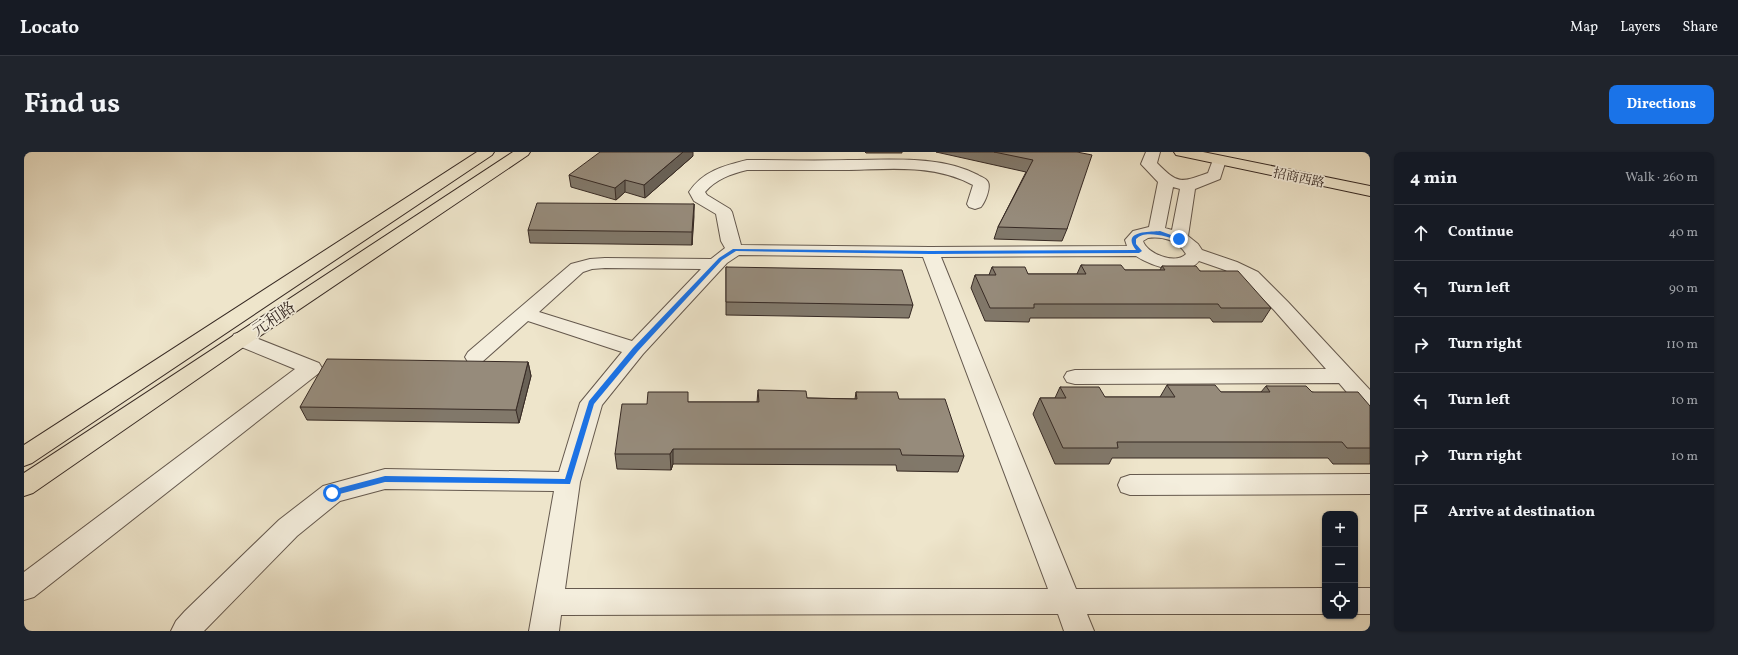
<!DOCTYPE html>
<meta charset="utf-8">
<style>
body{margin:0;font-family:Vollkorn,"Noto Serif SC",serif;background:#20242c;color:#f1f3f6}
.controls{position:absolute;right:12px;bottom:12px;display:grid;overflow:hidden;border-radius:8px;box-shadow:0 1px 3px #0004}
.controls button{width:36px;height:36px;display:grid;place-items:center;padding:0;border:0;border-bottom:1px solid #363941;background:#171b24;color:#f1f3f6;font:20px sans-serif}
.stop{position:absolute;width:12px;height:12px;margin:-9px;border:3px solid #1a73e8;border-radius:50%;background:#fff}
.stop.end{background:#1a73e8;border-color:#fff;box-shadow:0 1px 4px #0008}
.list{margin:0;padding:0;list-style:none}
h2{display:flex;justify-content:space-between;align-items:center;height:52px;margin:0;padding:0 16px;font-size:17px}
h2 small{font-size:13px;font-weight:400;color:#9ea1a6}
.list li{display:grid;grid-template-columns:26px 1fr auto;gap:12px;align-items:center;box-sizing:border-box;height:56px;padding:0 16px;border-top:1px solid #363941}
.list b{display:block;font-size:15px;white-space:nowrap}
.list em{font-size:13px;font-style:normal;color:#9ea1a6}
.icon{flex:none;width:22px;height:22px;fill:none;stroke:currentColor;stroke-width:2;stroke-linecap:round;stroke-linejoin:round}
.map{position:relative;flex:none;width:1346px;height:479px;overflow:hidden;border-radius:8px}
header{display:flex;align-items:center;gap:24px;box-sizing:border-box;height:56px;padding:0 20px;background:#171b24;border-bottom:1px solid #363941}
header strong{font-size:19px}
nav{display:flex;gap:22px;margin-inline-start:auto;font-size:14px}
.intro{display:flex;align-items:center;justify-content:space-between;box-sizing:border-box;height:96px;padding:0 24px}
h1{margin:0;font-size:28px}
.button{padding:10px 18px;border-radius:8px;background:#1a73e8;color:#fff;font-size:14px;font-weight:700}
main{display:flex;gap:24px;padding:0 24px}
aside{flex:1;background:#171b24;border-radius:8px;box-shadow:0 1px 3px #0004}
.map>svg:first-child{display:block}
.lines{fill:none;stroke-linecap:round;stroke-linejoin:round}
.minor-casing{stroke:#65594e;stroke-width:2}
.major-casing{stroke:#372a24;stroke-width:2}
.minor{fill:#f4eedd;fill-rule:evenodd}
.major{fill:#eee5cb;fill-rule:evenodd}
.wall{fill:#81786a;stroke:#372a24}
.shaded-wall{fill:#696156;stroke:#372a24}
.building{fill:#968b7b;stroke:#372a24}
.route{fill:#1a73e8}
.labels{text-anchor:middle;stroke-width:3.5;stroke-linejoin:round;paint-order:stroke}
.far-street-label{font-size:13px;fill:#372a24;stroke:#f4eedd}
.street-label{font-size:16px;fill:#372a24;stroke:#f4eedd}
</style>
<header>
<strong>Locato</strong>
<nav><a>Map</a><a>Layers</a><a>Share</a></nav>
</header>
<div class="intro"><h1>Find us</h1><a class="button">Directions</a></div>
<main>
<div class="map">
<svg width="1346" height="479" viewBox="0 0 1346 479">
<rect width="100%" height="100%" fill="#eee5cb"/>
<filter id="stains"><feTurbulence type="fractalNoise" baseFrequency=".005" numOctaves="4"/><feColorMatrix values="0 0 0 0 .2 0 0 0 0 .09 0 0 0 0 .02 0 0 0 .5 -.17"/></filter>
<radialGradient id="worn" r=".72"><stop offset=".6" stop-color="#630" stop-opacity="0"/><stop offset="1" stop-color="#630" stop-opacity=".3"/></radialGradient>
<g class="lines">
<g class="minor-casing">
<path id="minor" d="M1122 0H1136L1133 11C1154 32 1156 31 1184 21L1190 5 1195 4 1200 5 1202 8 1196 27 1171 37 1164 84 1174 92 1178 98 1213 110 1234 120 1264 150 1346 238V260L1338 258 1315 231 1051 232 1043 230 1040 225 1043 220 1051 218 1302 217 1250 158 1220 128 1201 118 1175 109C1162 126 1127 114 1112 104L917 105 1052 437 1301 436V462H1063L1070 479H1040L1034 462 537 463 535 479H505L530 339 361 337 316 349 273 384 180 479H147L152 469 161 459 255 368 299 334 361 317 535 320 556 251 598 200 504 169 458 210 451 212 444 210 441 205 444 200 547 112 566 107 581 106 687 107 701 96 697 89 692 62 670 49 665 40C679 19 699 14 723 8 757 8 790 9 824 8 866 8 916 3 954 23 957 25 962 26 964 30 967 36 961 50 957 55L951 57 945 55 943 52 949 33C911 12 866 17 824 18 790 18 757 18 723 18 707 22 692 27 681 40L683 43 706 57 708 60 717 93 906 95 1103 94 1101 88 1109 79 1125 75 1134 30 1117 12ZM1149 35 1156 37 1148 78 1141 76ZM1124 86C1138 84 1154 88 1162 102 1152 113 1123 102 1119 89ZM715 103 899 105 1024 437H541L556 330 578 253 619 202 703 111ZM581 116 677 117 608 189 515 160 559 120 568 117Z
M217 180 295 211 298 216 295 221 10 445 0 448V420L271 217 210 192 207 187 210 182Z
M1346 322V342L1106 343 1097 340 1094 333 1097 326 1106 323Z
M1331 436H1346V462H1331Z"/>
</g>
<g class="major-casing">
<path id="major" d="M453 0H470L468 3 8 311 0 314V293Z
M489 0H506L504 3 224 192 9 341 0 344V321Z
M1150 0H1179L1346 34V44L1157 4 1152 3Z"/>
</g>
<use href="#minor" class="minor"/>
<use href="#major" class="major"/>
</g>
<path class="wall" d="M841 0H878V1H842Z
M912 0H1053L1043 77 1038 89 970 87 974 75 1002 20Z
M669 4 621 46 601 40 592 48 547 35 545 23Z
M670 52 668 93 506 91 504 78Z
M1057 113 1101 118H1136L1138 114 1176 119 1247 156 1238 170H1189L1186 166H1006L1005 170 961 169 947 136 951 123H965L968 115 1004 122H1053Z
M702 115 889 153 885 166 702 163Z
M504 210 507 224 495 271 283 268 276 255Z
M1143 233 1197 240H1237L1242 234 1288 240 1346 254V312H1309L1304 306H1088L1085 312H1031L1009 262 1016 246H1031L1036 235 1081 245H1136Z
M734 238 783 246 831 247 832 240 875 247 940 304 934 320 873 319 872 313 649 312 647 318 593 317 591 302 623 252 664 250H733Z"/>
<path class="shaded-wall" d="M659 0H669V4L621 46 620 33Z
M601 28V40L592 48 591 36Z
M670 52V65L668 93V80Z
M504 210 507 224 495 271 492 258Z
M649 297V312L647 318 646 302Z"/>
<path class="building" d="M576 0H659L620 33 601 28 591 36 545 23Z
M970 0H1053L1068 3 1043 77 974 75 1009 8Z
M513 51 670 52 668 80 504 78Z
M1057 113H1097L1101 118H1141L1138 114H1172L1176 119H1214L1247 156H1197L1194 152H1010V156H966L951 123H972L968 115H1001L1004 122H1062Z
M702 115 878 118 889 153 702 150Z
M303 207 504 210 492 258 276 255Z
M1143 233H1191L1197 240H1246L1242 234H1282L1288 240H1334L1346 254V296H1323L1318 290H1093L1094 296H1039L1016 246H1042L1036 235H1075L1081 245H1151Z
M734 238 782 239 783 246 833 247 832 240H873L875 247H921L940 304 878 303 876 297H649L646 302H591L598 252H623L624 240H664V250H735Z"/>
<path class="route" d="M1136 79 1158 87 1155 88C1144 85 1121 77 1112 87V92L1118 99 1115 101 906 102 712 99 698 108 614 199 570 252 546 332 361 330 308 344 304 341 308 338 361 324 541 327 565 249 609 196 695 106 709 97 906 99 1112 98C1097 79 1124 80 1136 79Z"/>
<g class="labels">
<g class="far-street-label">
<text transform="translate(1275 25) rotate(12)" y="5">招商西路</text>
</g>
<g class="street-label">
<text transform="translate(249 166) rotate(-34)" y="6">元和路</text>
</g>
</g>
<rect width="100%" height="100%" filter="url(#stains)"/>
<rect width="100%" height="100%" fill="url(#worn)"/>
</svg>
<div class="controls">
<button>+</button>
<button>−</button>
<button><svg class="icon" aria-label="locate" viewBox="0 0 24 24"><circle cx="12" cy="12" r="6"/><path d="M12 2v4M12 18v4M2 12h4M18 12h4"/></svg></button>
</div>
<div class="stop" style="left:308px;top:341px"></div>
<div class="stop end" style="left:1155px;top:87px"></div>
</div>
<aside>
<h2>4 min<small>Walk · 260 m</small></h2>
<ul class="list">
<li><svg class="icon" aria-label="ahead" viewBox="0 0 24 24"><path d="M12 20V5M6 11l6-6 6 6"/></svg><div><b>Continue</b></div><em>40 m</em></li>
<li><svg class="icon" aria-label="left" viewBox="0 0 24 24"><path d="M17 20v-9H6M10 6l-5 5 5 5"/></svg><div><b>Turn left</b></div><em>90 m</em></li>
<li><svg class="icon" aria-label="right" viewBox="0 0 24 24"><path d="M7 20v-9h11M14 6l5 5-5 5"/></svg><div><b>Turn right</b></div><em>110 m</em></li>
<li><svg class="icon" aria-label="left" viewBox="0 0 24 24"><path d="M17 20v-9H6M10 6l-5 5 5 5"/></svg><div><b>Turn left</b></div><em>10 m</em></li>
<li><svg class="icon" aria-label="right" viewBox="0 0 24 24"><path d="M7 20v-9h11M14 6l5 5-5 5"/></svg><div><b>Turn right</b></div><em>10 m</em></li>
<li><svg class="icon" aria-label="arrive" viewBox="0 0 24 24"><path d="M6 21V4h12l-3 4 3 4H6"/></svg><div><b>Arrive at destination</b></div></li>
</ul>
</aside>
</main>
